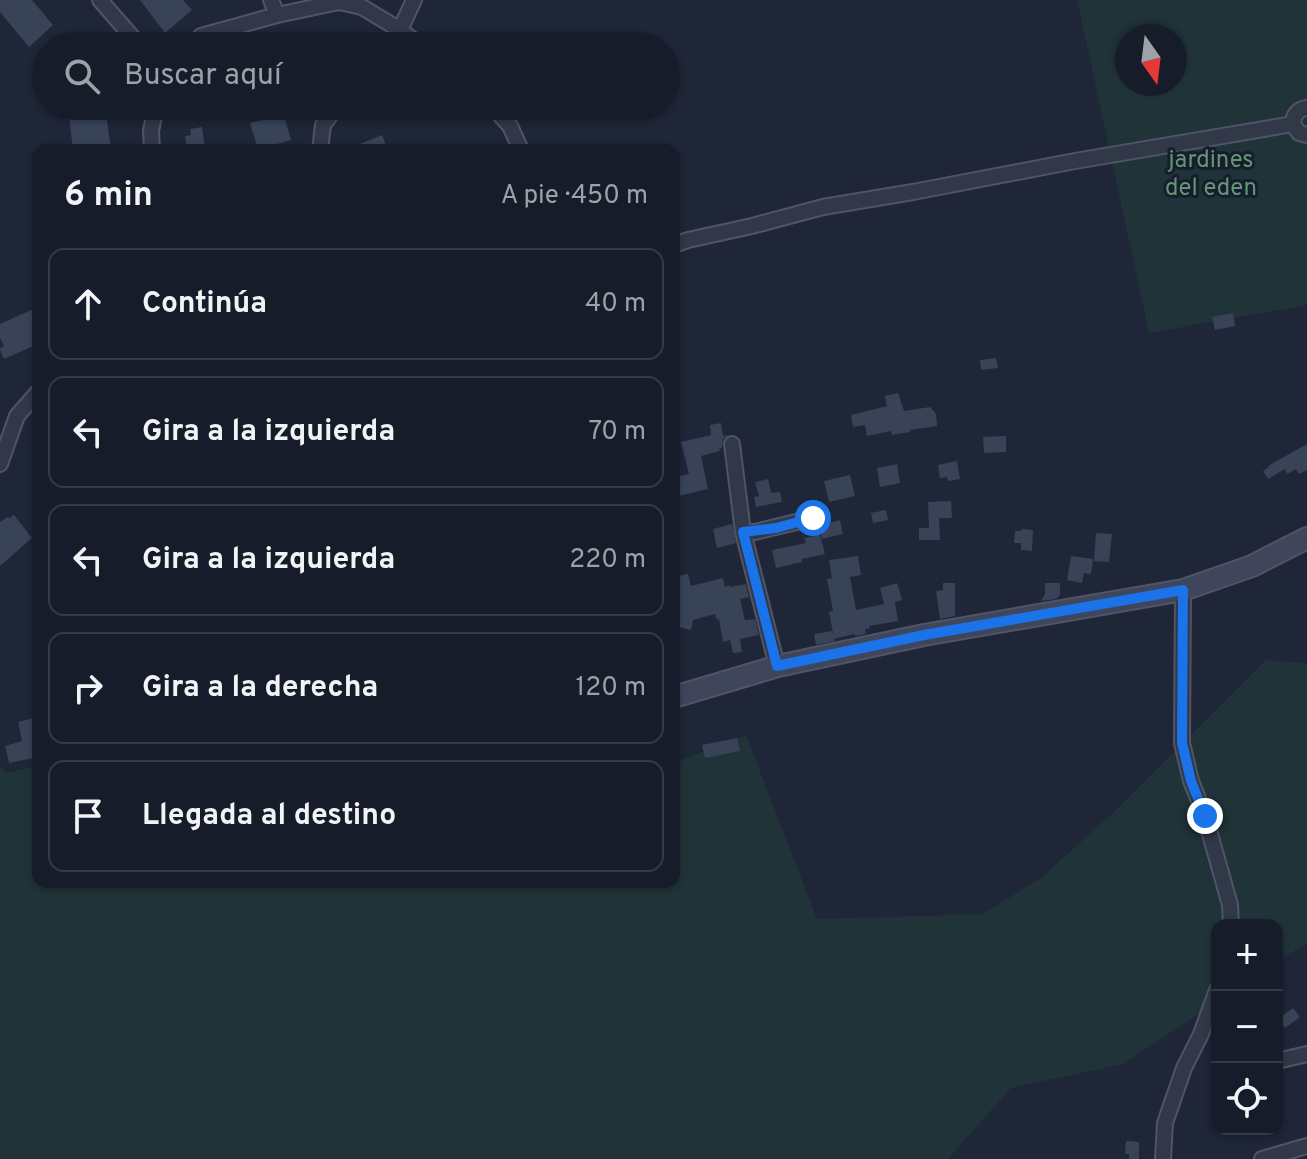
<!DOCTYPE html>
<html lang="es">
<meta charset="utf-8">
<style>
body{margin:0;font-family:Overpass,sans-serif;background:#232935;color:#f1f3f6}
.controls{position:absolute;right:24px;bottom:24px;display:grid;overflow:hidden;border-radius:16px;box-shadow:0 2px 6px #0004}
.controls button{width:72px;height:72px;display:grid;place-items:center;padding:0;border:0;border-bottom:2px solid #353a46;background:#161c29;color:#f1f3f6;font:40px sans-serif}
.compass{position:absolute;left:1115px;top:24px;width:72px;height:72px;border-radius:50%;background:#161c29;box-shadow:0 2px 6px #0004;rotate:166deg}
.stop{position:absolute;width:24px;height:24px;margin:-18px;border:6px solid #1a73e8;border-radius:50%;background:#fff}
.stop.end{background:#1a73e8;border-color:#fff;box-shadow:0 2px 8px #0008}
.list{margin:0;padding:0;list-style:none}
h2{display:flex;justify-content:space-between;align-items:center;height:104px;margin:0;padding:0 32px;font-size:34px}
h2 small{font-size:26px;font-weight:400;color:#9ea1a8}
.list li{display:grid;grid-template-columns:52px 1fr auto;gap:24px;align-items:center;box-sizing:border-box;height:112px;margin:0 16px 16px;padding:0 16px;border:2px solid #353a46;border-radius:16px}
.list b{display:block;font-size:30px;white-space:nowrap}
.list em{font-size:26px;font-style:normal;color:#9ea1a8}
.icon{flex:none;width:44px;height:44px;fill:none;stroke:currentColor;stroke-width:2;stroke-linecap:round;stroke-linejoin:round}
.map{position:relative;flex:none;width:1307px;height:1159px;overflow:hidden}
.search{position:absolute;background:#161c29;box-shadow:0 2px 6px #0004;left:32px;top:32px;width:648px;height:88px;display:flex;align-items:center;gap:20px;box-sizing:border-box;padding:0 28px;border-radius:44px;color:#9ea1a8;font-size:30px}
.panel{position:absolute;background:#161c29;box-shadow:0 2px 6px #0004;left:32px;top:144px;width:648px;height:744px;border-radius:16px}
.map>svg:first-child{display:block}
.green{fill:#203338;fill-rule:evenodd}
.building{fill:#394358}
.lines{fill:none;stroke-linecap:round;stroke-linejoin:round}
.street-casing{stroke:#4f5566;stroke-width:18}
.secondary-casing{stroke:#4f5566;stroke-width:24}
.street{stroke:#313848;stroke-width:14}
.secondary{stroke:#3f465b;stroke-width:20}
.route{stroke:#1a73e8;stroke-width:10}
.labels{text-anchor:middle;stroke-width:6;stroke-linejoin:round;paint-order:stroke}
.park-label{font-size:24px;fill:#629774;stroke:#171d2c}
</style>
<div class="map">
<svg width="1307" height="1159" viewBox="0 0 1307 1159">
<rect width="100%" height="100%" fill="#1e2637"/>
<path class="green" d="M1077 0H1307V305L1149 333ZM1127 36H1175V84H1127Z
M1266 660 1307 663V943L1277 962V925H1217V1002L1123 1064 1011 1088 948 1159H0V765L6 773 38 765V882H674V763L746 735 817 919 983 914 1042 877 1116 810Z"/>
<path class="building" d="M0 0H32L53 25 29 47 0 12Z
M140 0H183L192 10 165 33Z
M106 113 111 150H73L69 116Z
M284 115 291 140 270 146 271 150H258L250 123Z
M202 127 205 150 187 148 185 136 191 135 190 129Z
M382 135 388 150H345Z
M38 307V344L4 359 0 350V348L4 346 0 338V324Z
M1233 313 1235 326 1215 330 1212 317Z
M996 358 998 368 981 370 980 360Z
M898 393 904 411 930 407 936 414 937 426 910 430V432L892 435 891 431 867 436 865 425 853 427 851 415 887 406 885 396Z
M721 423 723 436 728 435 723 439 722 448 719 449 720 451 701 456 708 489 674 497V477L689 474 681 442 711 435 710 425Z
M1006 436V452L984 453 983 437Z
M1307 444V470L1299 474 1296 469 1287 474 1285 469 1268 479 1263 471 1269 467 1268 466Z
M957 461 960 479 948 481 947 477 940 478 938 465Z
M897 464 900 483 880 487 877 468Z
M850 475 855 496 829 502 824 481Z
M768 479 771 493 780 492 782 502 756 507 754 497 759 496 755 482Z
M951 501 952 518H939L940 540H919V528H929L928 502Z
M886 510 888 520 873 523 871 513Z
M14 515 32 538 0 566V522L8 517 9 518Z
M840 520 843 534 822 539 819 526Z
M732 524 736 543 717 548 713 529Z
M1021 529 1033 530 1032 551 1021 550V543H1014L1015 531H1021Z
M1096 533 1112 534 1109 562 1094 561Z
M820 535 825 554 802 559V562L776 568 772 550 806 543 804 538Z
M858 556 861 575 850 577 856 610 884 604 880 588 897 583 902 600 895 602 898 621 869 626 870 628 865 629 866 634 855 636 854 634 834 639 829 612 833 611 827 579 832 578 829 560Z
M1071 556 1093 559 1091 574 1084 573 1082 583 1067 580Z
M688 574 691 586 723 578 725 587 730 585V587L746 584 749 597 740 599 745 620 755 619 759 635 740 639 742 652 733 653 730 640 723 642 719 619 717 620 715 614 693 620 691 630 674 626V577Z
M943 583H955V616L940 619 936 591 943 590Z
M1045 583H1060V595L1056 599 1041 601 1045 594Z
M832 631 835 641 816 645 814 634Z
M38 717V757L9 763 5 746 22 741 18 722Z
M737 738 740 751 705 758 702 745Z
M1293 1008 1300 1017 1285 1028 1278 1019Z
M1126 1141 1139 1142V1159H1129V1154H1125Z"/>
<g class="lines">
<g class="street-casing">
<path id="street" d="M100 0 140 46
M271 0 277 15
M191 46 201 36 277 15 339 2 362 7 400 30 421 46
M387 46 400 30 414 0
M492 106 510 126 521 150
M1307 108C1298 109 1293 115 1293 124L1299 133 1307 135
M152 150 151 131 156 106
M320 150 323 125 337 106
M674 245 688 240 752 226 823 207 913 192 1075 161 1293 124
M732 444 743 532 777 666
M0 464 17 416 38 392
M743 532H755L813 518
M1183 590 1182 743 1191 781 1205 816 1230 905 1231 925
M1277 1061 1307 1054
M1163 1159 1165 1123 1184 1068 1201 1034 1217 990
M1262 1159 1307 1146"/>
</g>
<g class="secondary-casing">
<path id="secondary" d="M674 697 778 666 924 635 1183 590 1252 566 1307 538"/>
</g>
<use href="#street" class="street"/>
<use href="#secondary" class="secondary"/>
</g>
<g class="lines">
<path class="route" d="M813 518 776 528 743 532 777 666 924 635 1183 590 1182 743 1191 781 1205 816"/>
</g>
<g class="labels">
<g class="park-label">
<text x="1211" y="167">jardines<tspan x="1211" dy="28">del eden</tspan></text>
</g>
</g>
</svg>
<div class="controls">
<button>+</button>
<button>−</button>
<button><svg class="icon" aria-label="locate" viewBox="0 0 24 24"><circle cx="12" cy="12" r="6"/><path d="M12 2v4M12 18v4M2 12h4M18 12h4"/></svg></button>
</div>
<svg class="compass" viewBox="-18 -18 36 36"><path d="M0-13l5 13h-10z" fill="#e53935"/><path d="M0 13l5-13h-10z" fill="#9ea1a8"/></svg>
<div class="stop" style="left:813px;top:518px"></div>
<div class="stop end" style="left:1205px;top:816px"></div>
<div class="search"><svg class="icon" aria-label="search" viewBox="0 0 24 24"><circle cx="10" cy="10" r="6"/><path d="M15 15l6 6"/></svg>Buscar aquí</div>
<section class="panel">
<h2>6 min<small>A pie · 450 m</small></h2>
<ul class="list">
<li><svg class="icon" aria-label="ahead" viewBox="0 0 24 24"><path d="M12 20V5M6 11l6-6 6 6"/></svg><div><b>Continúa</b></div><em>40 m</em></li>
<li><svg class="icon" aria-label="left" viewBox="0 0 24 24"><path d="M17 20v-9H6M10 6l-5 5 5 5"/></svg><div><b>Gira a la izquierda</b></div><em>70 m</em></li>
<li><svg class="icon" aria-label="left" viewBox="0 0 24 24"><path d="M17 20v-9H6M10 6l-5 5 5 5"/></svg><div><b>Gira a la izquierda</b></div><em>220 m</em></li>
<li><svg class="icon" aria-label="right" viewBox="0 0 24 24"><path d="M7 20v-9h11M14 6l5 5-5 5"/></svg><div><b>Gira a la derecha</b></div><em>120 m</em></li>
<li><svg class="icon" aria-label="arrive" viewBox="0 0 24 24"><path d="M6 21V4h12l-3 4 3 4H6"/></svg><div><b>Llegada al destino</b></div></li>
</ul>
</section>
</div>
